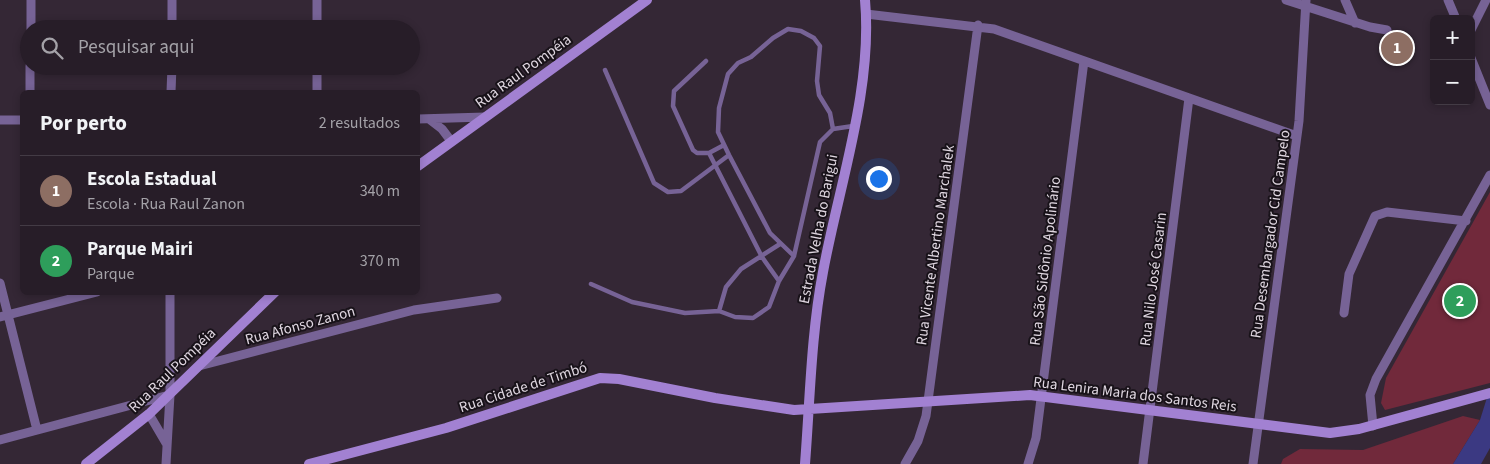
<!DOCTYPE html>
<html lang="pt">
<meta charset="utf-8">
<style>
body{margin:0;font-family:"Source Sans 3",sans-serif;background:#332a34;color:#f1f3f6}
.controls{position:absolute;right:15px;top:15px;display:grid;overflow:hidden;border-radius:8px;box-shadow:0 2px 8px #0003}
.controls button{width:45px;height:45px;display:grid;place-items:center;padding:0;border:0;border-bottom:1px solid #433b45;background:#271d28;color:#f1f3f6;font:25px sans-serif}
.you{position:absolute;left:878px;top:178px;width:18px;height:18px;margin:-12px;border:4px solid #fff;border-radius:50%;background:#1a73e8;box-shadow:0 0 0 8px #1a73e833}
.badge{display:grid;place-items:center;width:32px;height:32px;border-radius:50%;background:#2563eb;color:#fff;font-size:16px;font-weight:700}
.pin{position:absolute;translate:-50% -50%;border:2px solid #fff;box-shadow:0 1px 5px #0006}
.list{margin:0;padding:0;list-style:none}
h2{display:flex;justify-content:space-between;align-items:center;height:65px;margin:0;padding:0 20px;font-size:21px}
h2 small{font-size:16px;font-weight:400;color:#a4a2a8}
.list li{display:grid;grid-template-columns:32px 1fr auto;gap:15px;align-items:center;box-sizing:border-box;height:70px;padding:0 20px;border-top:1px solid #433b45}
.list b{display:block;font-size:19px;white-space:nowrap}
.list p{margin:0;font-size:16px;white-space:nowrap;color:#a4a2a8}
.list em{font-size:16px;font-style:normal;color:#a4a2a8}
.icon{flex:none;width:28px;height:28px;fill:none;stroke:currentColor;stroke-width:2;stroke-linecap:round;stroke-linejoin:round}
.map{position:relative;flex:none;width:1490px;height:464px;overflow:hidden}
.search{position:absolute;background:#271d28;box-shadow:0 2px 8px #0003;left:20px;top:20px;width:400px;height:55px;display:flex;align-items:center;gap:12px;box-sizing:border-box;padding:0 18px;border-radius:28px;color:#a4a2a8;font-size:19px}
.panel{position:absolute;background:#271d28;box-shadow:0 2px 8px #0003;left:20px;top:90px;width:400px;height:205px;border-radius:8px}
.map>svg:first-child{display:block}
.green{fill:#71293b}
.water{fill:#3b3982}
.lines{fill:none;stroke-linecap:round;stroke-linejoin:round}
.lane{stroke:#776396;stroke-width:4.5}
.street{stroke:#776396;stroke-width:9}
.secondary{stroke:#a281d2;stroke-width:10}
.labels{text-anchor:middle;stroke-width:4;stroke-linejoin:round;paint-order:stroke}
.street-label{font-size:15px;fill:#e0d7e1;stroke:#181219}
</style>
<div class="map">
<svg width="1490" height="464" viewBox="0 0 1490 464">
<rect width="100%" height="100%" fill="#342735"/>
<path class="green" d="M1490 192V383L1385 410 1381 403 1386 378Z
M1463 416 1480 420 1453 464H1281L1283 459 1300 449 1363 450Z"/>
<path class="water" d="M1490 388V448L1481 464H1453L1480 420Z"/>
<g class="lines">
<path class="lane" d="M706 61 674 91 673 106 693 150 697 153H709L724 145
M605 70 654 183 668 192 681 191 729 155
M709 153 762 257 779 281
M794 256 770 233 729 155 718 132 719 108 728 74 738 63 751 57 773 38 788 29 801 31 814 38 820 46 817 81 819 95 830 113 833 129
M591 284 632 302 685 313 719 311 735 317 753 318 769 307 779 281 794 256 820 142 833 129 853 126
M719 311 726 287 741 269 780 244"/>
<path class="street" d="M1286 0 1370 27 1387 30
M1345 0 1355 23
M1448 0 1456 19
M866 14 994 29 1297 136
M31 29V0
M172 29V0
M317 29V0
M1471 30 1486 0
M1471 58 1490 105
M30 92V66
M171 92 172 66
M317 92V66
M418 119 485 117
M429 119 442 129 451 141
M0 120H22
M0 283 37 430
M1344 313 1349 274 1375 216 1387 212 1466 221
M0 317 97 292
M199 366 414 310 497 298
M149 414 166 443
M1373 426 1370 395 1376 379 1490 175
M0 440 169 395
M166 464 170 395V292
M905 464 918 441 926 416 978 25
M1028 464 1036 438 1084 61
M1143 464 1189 98
M1253 464 1299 121 1306 0"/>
<path class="secondary" d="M418 166 647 0
M86 464 149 414 275 292
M309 464 446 428 600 378 619 379 715 398 794 410 1030 395 1330 433 1359 429 1490 393
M805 464C810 400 811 335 823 272 839 185 873 89 865 0"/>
</g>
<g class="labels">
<g class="street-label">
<text transform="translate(523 71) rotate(-36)" y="5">Rua Raul Pompéia</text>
<text transform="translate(818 229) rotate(-79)" y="5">Estrada Velha do Barigui</text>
<text transform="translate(1270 234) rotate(-82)" y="5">Rua Desembargador Cid Campelo</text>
<text transform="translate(935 245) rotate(-82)" y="5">Rua Vicente Albertino Marchalek</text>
<text transform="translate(1045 261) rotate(-83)" y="5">Rua São Sidônio Apolinário</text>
<text transform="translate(1153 279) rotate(-83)" y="5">Rua Nilo José Casarin</text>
<text transform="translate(300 325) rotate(-15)" y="5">Rua Afonso Zanon</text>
<text transform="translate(172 370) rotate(-44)" y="5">Rua Raul Pompéia</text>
<text transform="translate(523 387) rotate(-18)" y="5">Rua Cidade de Timbó</text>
<text transform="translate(1135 394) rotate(7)" y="5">Rua Lenira Maria dos Santos Reis</text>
</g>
</g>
</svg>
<div class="controls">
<button>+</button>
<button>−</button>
</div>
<div class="you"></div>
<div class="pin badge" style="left:1397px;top:48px;background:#8d6e63">1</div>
<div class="pin badge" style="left:1460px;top:301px;background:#2e9e5b">2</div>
<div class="search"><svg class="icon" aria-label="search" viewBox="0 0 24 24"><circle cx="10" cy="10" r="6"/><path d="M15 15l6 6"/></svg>Pesquisar aqui</div>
<section class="panel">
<h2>Por perto<small>2 resultados</small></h2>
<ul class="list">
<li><span class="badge" style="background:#8d6e63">1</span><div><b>Escola Estadual</b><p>Escola · Rua Raul Zanon</p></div><em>340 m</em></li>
<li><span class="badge" style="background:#2e9e5b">2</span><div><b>Parque Mairi</b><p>Parque</p></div><em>370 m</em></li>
</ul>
</section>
</div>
